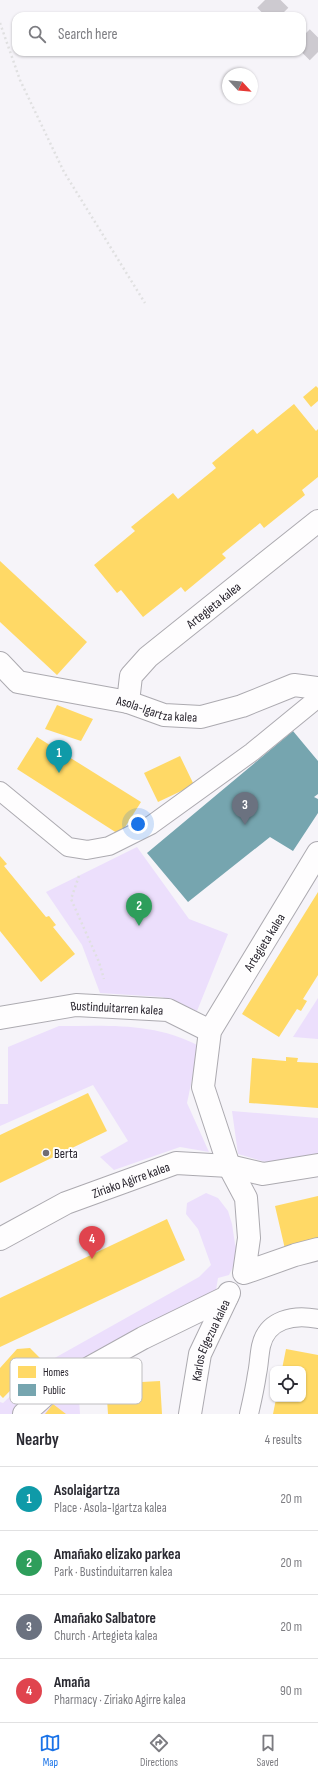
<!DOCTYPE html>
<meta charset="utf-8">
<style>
body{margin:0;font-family:"Sofia Sans Condensed",sans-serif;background:#f7f7f7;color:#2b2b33}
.controls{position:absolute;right:12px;bottom:12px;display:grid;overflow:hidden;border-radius:8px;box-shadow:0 1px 3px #0004}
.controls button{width:36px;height:36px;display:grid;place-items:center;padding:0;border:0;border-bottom:1px solid #e1e1e2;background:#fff;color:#2b2b33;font:20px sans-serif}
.compass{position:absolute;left:222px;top:68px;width:36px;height:36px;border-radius:50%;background:#fff;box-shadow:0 1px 3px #0004;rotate:116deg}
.you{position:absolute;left:138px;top:824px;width:14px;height:14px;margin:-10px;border:3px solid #fff;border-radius:50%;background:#1a73e8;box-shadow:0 0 0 6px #1a73e833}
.badge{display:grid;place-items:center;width:26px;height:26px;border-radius:50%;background:#1a73e8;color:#fff;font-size:13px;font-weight:700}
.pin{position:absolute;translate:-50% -33px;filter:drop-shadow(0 1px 2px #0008)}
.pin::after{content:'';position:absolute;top:21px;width:14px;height:12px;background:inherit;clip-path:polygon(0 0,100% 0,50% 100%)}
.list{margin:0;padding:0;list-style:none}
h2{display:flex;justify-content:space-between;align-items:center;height:52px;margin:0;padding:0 16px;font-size:17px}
h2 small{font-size:13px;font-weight:400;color:#7c7c81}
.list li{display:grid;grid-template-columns:26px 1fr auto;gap:12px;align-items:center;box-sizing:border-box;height:64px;padding:0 16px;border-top:1px solid #e1e1e2}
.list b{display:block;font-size:15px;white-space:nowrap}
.list p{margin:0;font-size:13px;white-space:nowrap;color:#7c7c81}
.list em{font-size:13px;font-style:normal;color:#7c7c81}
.icon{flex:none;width:22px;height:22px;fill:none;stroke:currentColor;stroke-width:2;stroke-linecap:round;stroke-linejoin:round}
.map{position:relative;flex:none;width:318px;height:1414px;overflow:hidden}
.search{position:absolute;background:#fff;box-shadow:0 1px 3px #0004;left:12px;right:12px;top:12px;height:44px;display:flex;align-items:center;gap:10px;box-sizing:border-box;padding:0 14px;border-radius:12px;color:#7c7c81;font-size:15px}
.sheet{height:308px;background:#fff}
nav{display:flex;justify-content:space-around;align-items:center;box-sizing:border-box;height:56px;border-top:1px solid #e1e1e2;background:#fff;font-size:11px;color:#7c7c81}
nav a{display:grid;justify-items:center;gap:2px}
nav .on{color:#1a73e8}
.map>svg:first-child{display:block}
.green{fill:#ecdffc}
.homes{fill:#ffd966}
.public{fill:#76a5af}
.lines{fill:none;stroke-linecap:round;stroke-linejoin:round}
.trunk-tunnel{stroke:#cdcad0;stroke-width:22;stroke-dasharray:22 11;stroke-linecap:butt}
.service-casing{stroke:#acaab0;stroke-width:20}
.minor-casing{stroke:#acaab0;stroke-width:24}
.path{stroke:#e0e0e1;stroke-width:2.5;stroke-dasharray:2 3;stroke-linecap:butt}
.service{stroke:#fefdfe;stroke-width:18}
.minor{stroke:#fefdfe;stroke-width:22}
.poi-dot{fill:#706d74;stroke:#fff;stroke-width:1.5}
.labels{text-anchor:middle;stroke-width:4;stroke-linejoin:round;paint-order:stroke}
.street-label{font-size:13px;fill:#28242d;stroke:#fff}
.poi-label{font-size:13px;fill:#28242d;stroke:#fff;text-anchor:start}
.key{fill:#fff;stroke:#bebdc0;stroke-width:1}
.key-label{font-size:11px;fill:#28242d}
</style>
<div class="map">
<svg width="318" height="1414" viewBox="0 0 318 1414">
<rect width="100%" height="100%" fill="#f6f4f9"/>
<path class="green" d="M137 847 189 919 228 934 197 1011 162 997 100 993 82 945 46 892Z
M318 998V1039L293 1037Z
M59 1026C108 1026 154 1022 199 1046L187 1103 209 1152 180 1147 114 1170 100 1157 128 1141 93 1085 0 1126V1104H8V1047Z
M232 1111 318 1118V1156L269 1163 238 1154Z
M206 1193 218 1198 228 1211 232 1224 235 1244 239 1255 229 1275 218 1278 216 1290 38 1386 15 1414H0V1402L3 1403 44 1364 199 1277 211 1265 198 1229 186 1214 187 1203Z
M78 1385 80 1414H42L53 1401Z"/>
<path class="homes" d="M316 386 318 388V401L311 407 303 397Z
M294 404 316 431 318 429V477L302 490 305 495 264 528 260 523 222 554 226 558 185 592 181 587 143 617 121 590 117 593 94 565 135 531 131 527 173 493 178 499 216 468 212 463 253 429 257 434Z
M0 561 87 642 57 675 0 622Z
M57 705 93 719 81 741 45 729Z
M37 737 141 802 120 835 17 769Z
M180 756 194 785 158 802 144 773Z
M0 856 7 864 4 866 46 917 49 916 56 925 53 927 75 954 41 982 0 931Z
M318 892V975L303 999 307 1001 301 1011 297 1009 279 1037 242 1014Z
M286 1057 298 1058 297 1062 318 1063V1108L249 1103 252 1058 286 1061Z
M88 1093 107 1131 0 1183V1135Z
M318 1196V1241L285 1249 275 1206Z
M167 1219 185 1260 0 1347V1298Z
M30 1348 41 1359 3 1398 0 1395V1368L17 1349Z
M286 1349 318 1355V1414H273L276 1399H303V1369H282Z
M160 1381 162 1414H108L106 1384Z
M53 1404 66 1414H45Z"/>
<path class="public" d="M293 731 318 761V794L314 797 318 799V813L293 851 270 837 188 902 147 853Z"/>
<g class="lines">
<path class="trunk-tunnel" d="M265 0 281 16
M302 37 318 53"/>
<g class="service-casing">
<path id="service" d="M0 791 68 847 87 850 109 846 151 825 252 752 318 698
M249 1414C252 1401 255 1388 257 1374 259 1365 259 1356 261 1346 267 1319 294 1314 318 1319"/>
</g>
<g class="minor-casing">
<g id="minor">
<path id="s1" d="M0 663 18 682 128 702 164 715 201 717 242 706 294 685 318 688"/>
<path id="s2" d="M128 702 131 676 148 657 318 521"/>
<path d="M318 853 210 1031 203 1087 229 1166 246 1198 249 1238 244 1273 295 1255 318 1249"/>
<path id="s3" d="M0 1018 76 1005 168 1010 210 1031"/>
<path id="s4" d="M0 1239 66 1203 176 1163 229 1166 263 1174 318 1165"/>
<path d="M24 1414 53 1388 143 1338 227 1297"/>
<path id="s5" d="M190 1414 200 1354 229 1293"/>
</g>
</g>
<path class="path" d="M0 23 20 80 64 172 145 303
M79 876 71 899 99 962 104 979"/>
<use href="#service" class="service"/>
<use href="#minor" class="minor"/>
</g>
<circle class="poi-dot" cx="46" cy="1153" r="4"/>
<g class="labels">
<g class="street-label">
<text dy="5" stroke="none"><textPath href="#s2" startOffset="135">Artegieta kalea</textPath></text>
<text dy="5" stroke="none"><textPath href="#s1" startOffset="168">Asola-Igartza kalea</textPath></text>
<text transform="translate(264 942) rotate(-58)" y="5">Artegieta kalea</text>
<text dy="5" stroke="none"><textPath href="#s3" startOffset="118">Bustinduitarren kalea</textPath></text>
<text dy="5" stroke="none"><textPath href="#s4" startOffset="144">Ziriako Agirre kalea</textPath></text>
<text dy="5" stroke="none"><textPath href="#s5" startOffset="77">Karlos Elgezua kalea</textPath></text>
</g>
<g class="poi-label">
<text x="54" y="1158">Berta</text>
</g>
</g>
<rect x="10" y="1358" width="132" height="46" rx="6" class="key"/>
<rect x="18" y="1366" width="18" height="12" fill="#ffd966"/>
<rect x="18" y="1384" width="18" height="12" fill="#76a5af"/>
<g class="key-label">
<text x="43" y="1376">Homes</text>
<text x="43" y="1394">Public</text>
</g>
</svg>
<div class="controls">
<button><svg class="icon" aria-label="locate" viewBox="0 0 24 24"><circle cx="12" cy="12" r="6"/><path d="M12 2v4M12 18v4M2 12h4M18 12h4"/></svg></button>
</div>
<svg class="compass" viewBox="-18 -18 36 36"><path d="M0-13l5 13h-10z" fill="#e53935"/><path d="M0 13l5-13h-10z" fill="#7c7c81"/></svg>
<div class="you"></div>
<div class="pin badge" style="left:59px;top:773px;background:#0f9aa8">1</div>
<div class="pin badge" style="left:139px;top:926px;background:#2e9e5b">2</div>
<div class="pin badge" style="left:245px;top:825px;background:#6b7280">3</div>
<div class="pin badge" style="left:92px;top:1259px;background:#e0444e">4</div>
<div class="search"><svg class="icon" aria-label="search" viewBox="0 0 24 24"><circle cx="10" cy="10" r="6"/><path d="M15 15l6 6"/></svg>Search here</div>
</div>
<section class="sheet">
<h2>Nearby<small>4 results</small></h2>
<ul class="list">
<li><span class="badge" style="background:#0f9aa8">1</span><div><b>Asolaigartza</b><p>Place · Asola-Igartza kalea</p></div><em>20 m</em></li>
<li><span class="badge" style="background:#2e9e5b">2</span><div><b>Amañako elizako parkea</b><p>Park · Bustinduitarren kalea</p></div><em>20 m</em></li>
<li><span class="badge" style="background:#6b7280">3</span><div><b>Amañako Salbatore</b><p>Church · Artegieta kalea</p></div><em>20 m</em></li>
<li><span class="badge" style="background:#e0444e">4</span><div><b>Amaña</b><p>Pharmacy · Ziriako Agirre kalea</p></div><em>90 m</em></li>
</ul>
</section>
<nav>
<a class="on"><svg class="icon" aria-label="map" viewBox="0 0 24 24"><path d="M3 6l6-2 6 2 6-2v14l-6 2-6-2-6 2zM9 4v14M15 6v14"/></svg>Map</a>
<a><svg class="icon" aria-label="directions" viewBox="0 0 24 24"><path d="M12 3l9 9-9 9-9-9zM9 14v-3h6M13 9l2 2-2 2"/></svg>Directions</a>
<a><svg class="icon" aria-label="saved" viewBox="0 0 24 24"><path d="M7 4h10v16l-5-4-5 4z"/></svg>Saved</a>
</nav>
